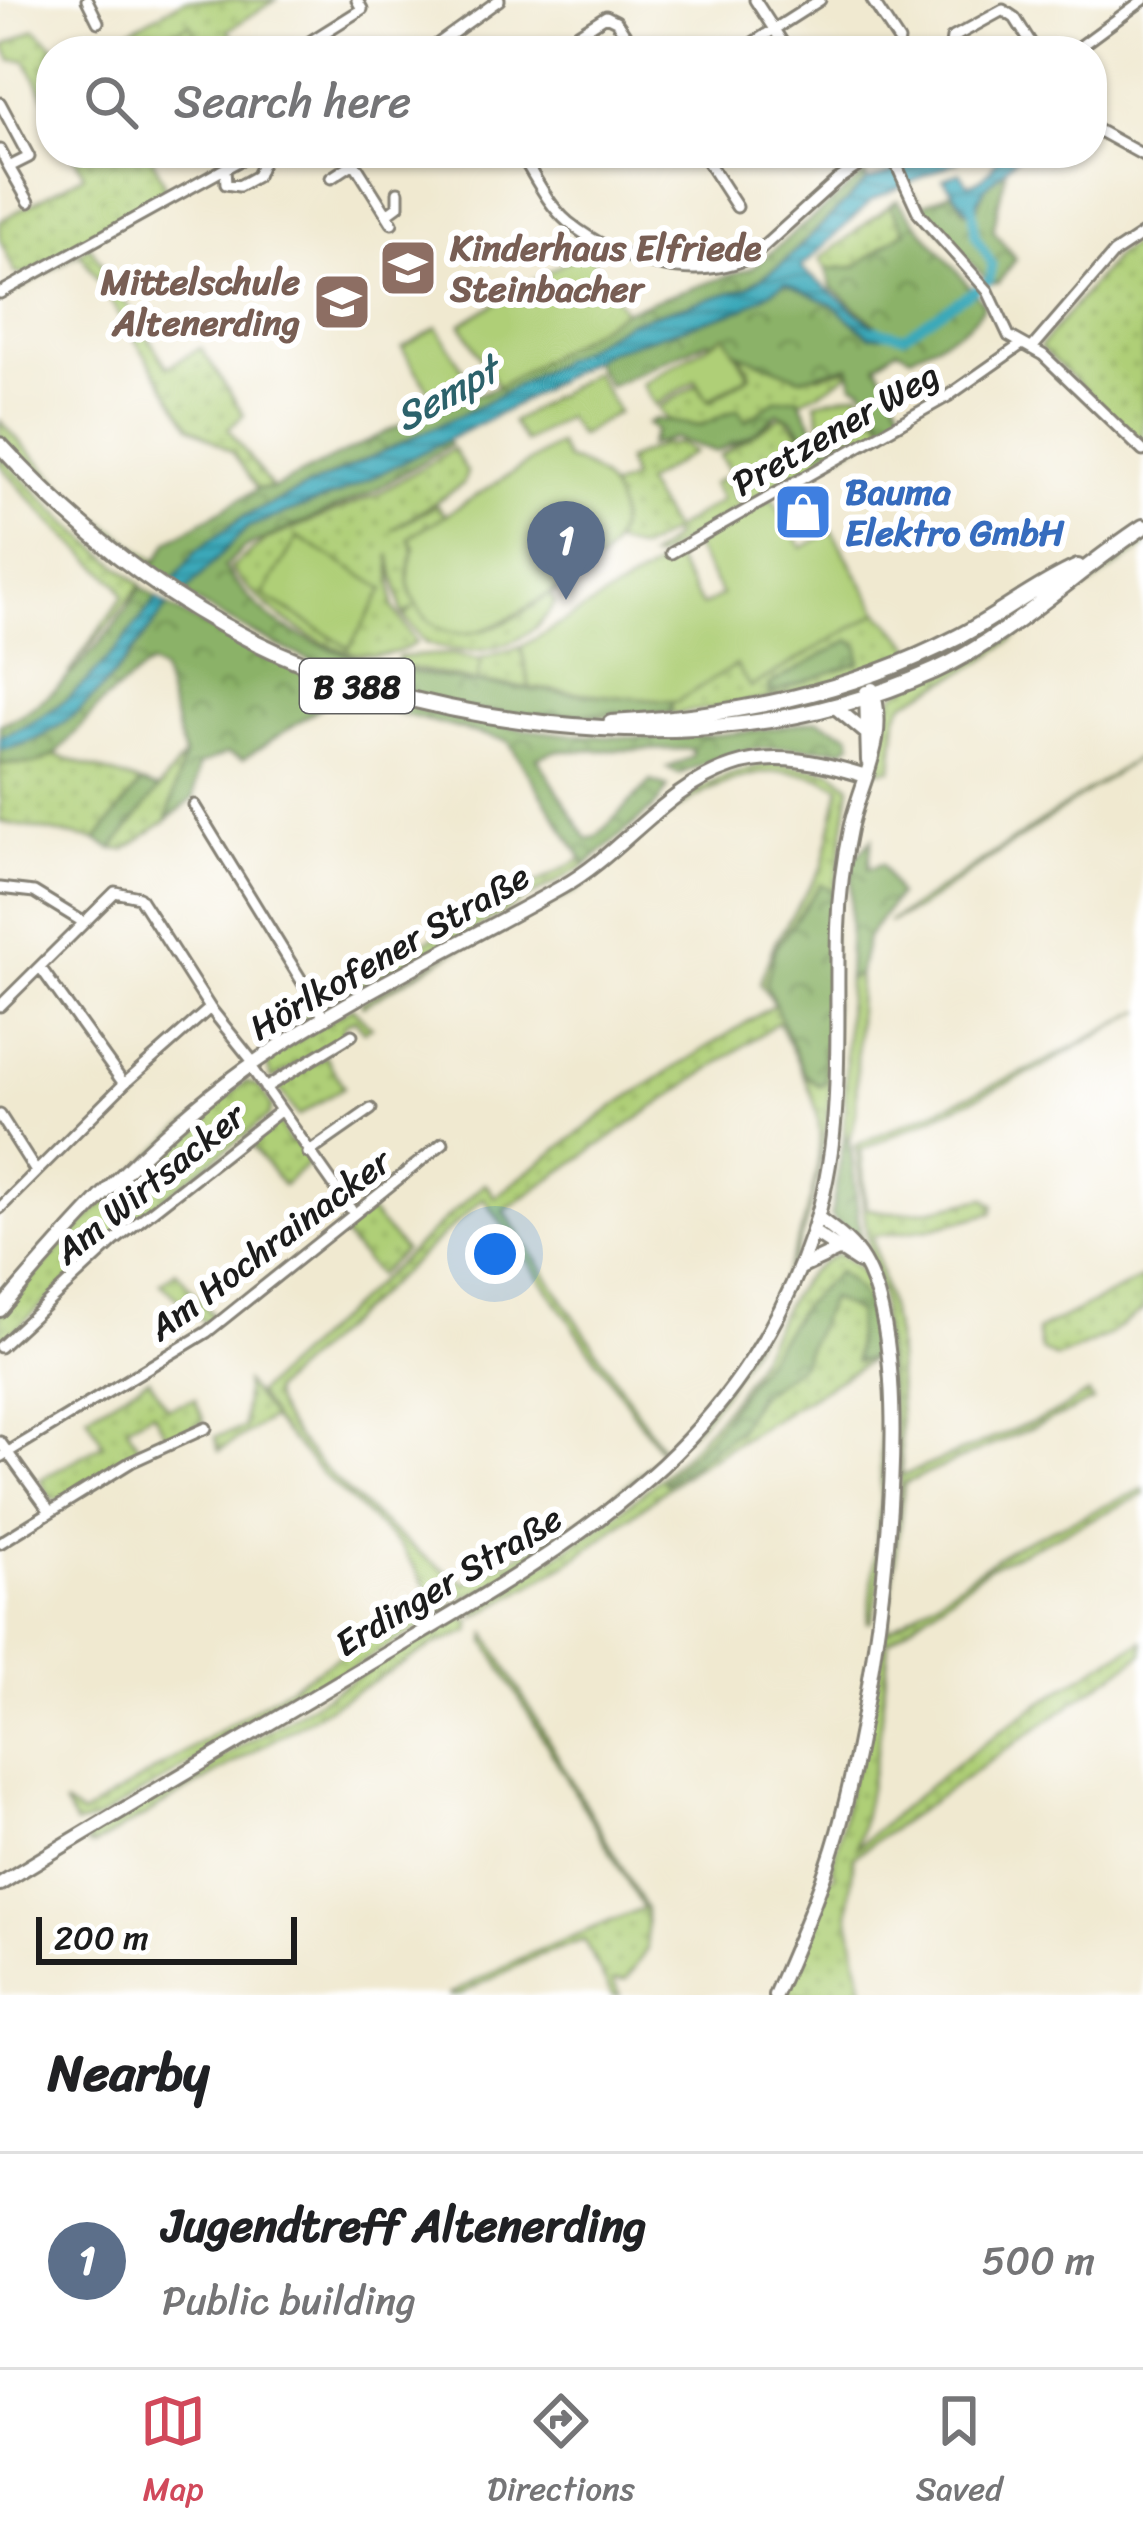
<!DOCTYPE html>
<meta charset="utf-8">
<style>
body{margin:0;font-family:Sriracha,sans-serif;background:#f6f6f6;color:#202124}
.scale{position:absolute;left:36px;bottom:30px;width:261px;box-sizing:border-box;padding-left:12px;border:6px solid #1c1c1c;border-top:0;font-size:33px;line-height:42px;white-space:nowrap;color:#1c1c1c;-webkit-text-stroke:9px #fff;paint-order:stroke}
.you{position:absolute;left:495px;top:1254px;width:42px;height:42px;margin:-30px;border:9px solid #fff;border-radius:50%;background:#1a73e8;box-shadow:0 0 0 18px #1a73e833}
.badge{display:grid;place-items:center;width:78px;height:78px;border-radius:50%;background:#d1495b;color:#fff;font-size:39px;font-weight:700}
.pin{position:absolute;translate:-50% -99px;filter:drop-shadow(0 3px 6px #0008)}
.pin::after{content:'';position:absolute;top:63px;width:42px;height:36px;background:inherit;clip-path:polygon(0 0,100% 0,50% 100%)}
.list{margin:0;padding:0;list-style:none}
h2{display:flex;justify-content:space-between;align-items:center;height:156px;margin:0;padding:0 48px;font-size:51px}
h2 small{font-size:39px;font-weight:400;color:#757577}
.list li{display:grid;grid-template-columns:78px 1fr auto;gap:36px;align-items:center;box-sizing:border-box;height:216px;padding:0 48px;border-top:3px solid #e0e0e0}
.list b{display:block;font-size:45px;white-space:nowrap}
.list p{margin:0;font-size:39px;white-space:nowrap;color:#757577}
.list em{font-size:39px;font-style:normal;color:#757577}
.icon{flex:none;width:66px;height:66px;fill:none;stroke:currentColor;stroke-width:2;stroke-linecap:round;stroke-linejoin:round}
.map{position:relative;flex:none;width:1143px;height:1995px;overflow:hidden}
.search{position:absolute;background:#fff;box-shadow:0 3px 9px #0004;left:36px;right:36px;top:36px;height:132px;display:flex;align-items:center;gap:30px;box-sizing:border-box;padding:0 42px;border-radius:48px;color:#757577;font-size:45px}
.sheet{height:372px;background:#fff}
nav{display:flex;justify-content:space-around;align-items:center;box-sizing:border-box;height:168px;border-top:3px solid #e0e0e0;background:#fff;font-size:33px;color:#757577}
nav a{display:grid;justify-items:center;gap:6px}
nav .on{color:#d1495b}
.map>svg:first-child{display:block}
.green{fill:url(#green-dots);stroke:#66764a;stroke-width:3;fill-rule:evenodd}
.forest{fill:url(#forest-crowns);stroke:#546742;stroke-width:3}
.pitch{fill:#afcf77;stroke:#66764a;stroke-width:3}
.water{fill:url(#water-rules);stroke:#2c626b;stroke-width:3}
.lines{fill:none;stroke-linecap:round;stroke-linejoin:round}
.canal{stroke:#3ba9ba;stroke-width:9}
.street-casing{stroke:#868276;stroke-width:15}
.secondary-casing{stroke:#868276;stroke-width:18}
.primary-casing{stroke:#868276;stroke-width:20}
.street{stroke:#fff;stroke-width:9}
.secondary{stroke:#fff;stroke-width:12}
.primary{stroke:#fff;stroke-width:14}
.labels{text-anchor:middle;stroke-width:12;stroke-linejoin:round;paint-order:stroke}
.shield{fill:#fff;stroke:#606060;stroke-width:3}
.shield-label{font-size:33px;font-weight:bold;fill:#1c1c1c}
.education-label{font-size:36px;font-weight:bold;fill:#785e54;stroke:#fff;text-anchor:start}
.street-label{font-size:36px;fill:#1c1c1c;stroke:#fff}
.shop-label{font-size:36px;font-weight:bold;fill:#366cbe;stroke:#fff;text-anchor:start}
.water-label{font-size:39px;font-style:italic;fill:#2c626b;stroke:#fff}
</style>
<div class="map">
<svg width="1143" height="1995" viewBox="0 0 1143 1995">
<defs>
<pattern id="green-dots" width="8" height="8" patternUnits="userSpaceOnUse" patternTransform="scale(3)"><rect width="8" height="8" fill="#afcf77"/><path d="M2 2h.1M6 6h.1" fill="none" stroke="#96b166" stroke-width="1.8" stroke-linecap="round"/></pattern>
<pattern id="forest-crowns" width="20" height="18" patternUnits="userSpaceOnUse" patternTransform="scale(3)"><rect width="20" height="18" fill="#8bb268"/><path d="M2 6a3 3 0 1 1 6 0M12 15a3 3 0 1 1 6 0" fill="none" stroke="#719055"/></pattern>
<pattern id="water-rules" width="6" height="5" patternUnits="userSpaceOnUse" patternTransform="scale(3)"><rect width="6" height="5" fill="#3ba9ba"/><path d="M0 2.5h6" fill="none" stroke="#318996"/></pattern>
</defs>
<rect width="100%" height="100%" fill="#fff"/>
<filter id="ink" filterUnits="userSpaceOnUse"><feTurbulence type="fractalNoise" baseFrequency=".00833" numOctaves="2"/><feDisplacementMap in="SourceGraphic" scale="24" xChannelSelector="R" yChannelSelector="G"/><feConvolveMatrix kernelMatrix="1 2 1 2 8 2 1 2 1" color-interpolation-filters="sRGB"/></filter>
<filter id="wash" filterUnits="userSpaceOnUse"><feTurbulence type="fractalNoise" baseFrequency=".004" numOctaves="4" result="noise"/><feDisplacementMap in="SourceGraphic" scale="48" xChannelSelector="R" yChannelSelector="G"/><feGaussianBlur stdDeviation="2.7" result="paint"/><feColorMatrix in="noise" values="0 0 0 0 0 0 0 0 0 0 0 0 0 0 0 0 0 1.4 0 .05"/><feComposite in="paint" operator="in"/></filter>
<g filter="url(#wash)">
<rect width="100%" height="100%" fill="#f0e9d0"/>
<path class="green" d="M184 0H276L228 30 240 51H93Z
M35 29 59 51H51V110L26 60H11L4 46Z
M73 153H150L168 193 205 174 26 275 15 273 0 239V221L84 175Z
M890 205 906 231 855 267 826 269 820 259Z
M1143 237V445L1040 347 1117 255Z
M90 246 167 367 201 348 244 415 228 429 272 488 257 489 233 453 190 426 80 253 17 291Z
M737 349 818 376 854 367C824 398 785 404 746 422L737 410C712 424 677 437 658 408L697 385 709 402 751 375Z
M783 415 819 453 877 415 885 423 882 431 749 504 720 456Z
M0 421 82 506 155 561 149 573 99 535 0 436Z
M681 444 694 452 644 483 673 530 722 500 712 484 724 477 740 508 655 559 649 558 674 538 671 532 641 550 613 543 619 517 611 488 632 479 626 460 661 445Z
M453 449 467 472 463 484 392 530 437 505 445 515 409 538C419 554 406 574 411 593 415 607 426 612 438 620 483 651 525 609 565 584L551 596 555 603C529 648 476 661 425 643L404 617 413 609 402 614 390 554 393 607 416 643C353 683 268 614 230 568L267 539 376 495Z
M0 455 71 526 141 585 68 674 123 596 118 585 52 523 0 465Z
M1143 537V548L978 664 904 703 897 715 892 769 878 770 885 709 895 694Z
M879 612 917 651C788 705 650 727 511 714L671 712 672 701 737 665 751 687Z
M521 647 530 688 477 682 478 659Z
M1143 754 917 909 888 923Z
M55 755 141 783 96 840 0 822V764H34Z
M184 756 167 820 125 850 112 849Z
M776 763 832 771 850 786 832 912 833 1039 825 1056 832 1061C826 1185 797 1277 730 1382 717 1403 690 1439 669 1447 689 1414 722 1385 743 1352 779 1297 825 1191 819 1125 816 1092 792 1052 778 1022L504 1211 667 1456C623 1492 508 1597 455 1597L446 1612 93 1822 76 1825 64 1804 82 1815 101 1804 433 1598 402 1548 323 1475 271 1418 219 1451 215 1437 244 1428 245 1383 272 1417 257 1393 485 1183 495 1197 616 1105 774 1005 760 983 774 944 823 866 840 787C776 751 703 785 652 829L649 822C691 792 724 771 776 763ZM484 1198 663 1455 584 1520 466 1583C424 1565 273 1436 272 1391Z
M646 831 575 892 456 951 363 1006 361 1002 566 890Z
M582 859 586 865 284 1038 279 1031 432 938Z
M859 974 856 1113 850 1140 844 1137 848 979Z
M352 1007 371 1027 364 1031 355 1019 344 1025 341 1038 272 1079 265 1061Z
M1143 1010 1037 1070 861 1150 866 1208C904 1219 948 1206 985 1198L994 1205 992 1213 930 1229 872 1236 896 1336 902 1476 1055 1413 1088 1393 1093 1401 904 1484 887 1632 1013 1547 1143 1489V1495L988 1568 889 1641 879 1637 900 1484 880 1293 870 1261 856 1145 1030 1069Z
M325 1056 344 1087 298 1116 277 1085Z
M245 1081 259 1087 272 1107 269 1116 122 1231 0 1344V1314C56 1251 113 1189 176 1133 193 1119 242 1090 245 1081Z
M279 1120 289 1144 295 1141 310 1162 283 1185 247 1140Z
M369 1211 404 1250 378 1275 339 1231Z
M838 1254C848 1261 860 1266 865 1278 900 1349 890 1542 872 1621L868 1622 881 1496 879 1355 690 1471 570 1562 475 1617 477 1605C580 1544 681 1479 748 1376 773 1336 792 1271 838 1254ZM838 1272 875 1350 858 1339 857 1312 830 1298 801 1364 756 1397 738 1430 666 1484 710 1436Z
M176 1271 215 1318 207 1324 161 1283Z
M1143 1278V1310L1106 1337 1057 1358 1041 1350 1037 1331Z
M149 1378 167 1408 195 1399 204 1422 168 1438 153 1412 127 1426 141 1452 59 1500 50 1498 40 1480 103 1444 87 1415Z
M460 1616 471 1621 470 1632 436 1644 93 1846 86 1844 87 1838Z
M487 1634 646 1909 647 1949 626 1980 613 1981 620 1995H612L584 1940 537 1956 459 1995H448L529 1954 643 1908 486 1642Z
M1143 1641V1654L854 1856 848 1913 864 1995H780L827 1880 836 1875 832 1868 880 1644 889 1645 878 1747 857 1847C947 1768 1037 1698 1143 1641Z"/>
<path class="forest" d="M1006 169 993 230 1016 259 998 283 991 284 929 218 913 193 923 205 952 192 965 212 977 208 984 189Z
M865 174 867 181 780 265 746 288 629 322 482 405 242 517 197 550 170 585 149 573 169 541 257 489 273 488 429 411 498 387 624 311 752 268Z
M897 200 984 304C975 330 934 342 911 356L897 349 877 364 905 415 885 423 862 387 853 384 849 366 800 378 708 341 609 386 592 360 606 352 743 309 785 283 833 305 869 336 880 328 831 287 826 269 855 267 905 231 890 205Z
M798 397 816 431 840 424 846 430 819 454 793 420 778 413 753 434 716 452 674 438 649 445 656 430 647 424 655 419 699 426 738 409 746 421 775 400Z
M445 438 450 445 372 492 244 548 224 567C241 589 259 612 283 626 383 686 557 691 672 701L671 712C619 712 565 716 513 714 405 711 274 649 183 594L248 527 339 494Z
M141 587 157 598C112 656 72 710 0 737V724C48 710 115 630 141 587Z
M168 606C359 717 598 767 817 720L850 734 852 743 844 749C767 747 753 742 679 774L667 768 692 757 693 749 556 751 537 757 587 839 596 837 651 781 668 787 657 804 586 865 508 741 336 697 243 759 227 753 198 766 194 798 167 820 184 756 162 672 150 664 104 701 55 755 34 764H0V750C75 739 125 662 168 606Z
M850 640 859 646 860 662 769 694V685Z
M141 783 159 789 112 849 96 840Z
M872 839 868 869 882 864 898 895 867 938 859 974 848 979 852 861Z
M821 884 831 889 830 1036 822 1048 826 1082 818 1085 804 1073 766 984 775 948Z
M844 1137 850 1140 861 1245 831 1216Z
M838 1272C866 1293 875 1315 875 1350L866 1360 855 1361 857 1312 830 1298 801 1364 756 1397 738 1430 666 1484 663 1481 710 1436 804 1304Z"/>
<path class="pitch" d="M190 23 202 51H143Z
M587 249 624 311 498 387 461 324Z
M437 327 468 378 434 399 402 348Z
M725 335 749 375 708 400 696 380 655 405 642 384Z
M594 372 618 412 579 436 566 417 525 442 512 422Z
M859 392 865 415 821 424 816 402Z
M558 444 567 460C608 468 635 512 609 551 596 570 569 581 549 594 511 617 456 661 419 609 406 590 406 569 415 548L409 538Z
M772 498 802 548 832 531 879 612 750 687 736 665 676 702 530 688 521 647 673 557 702 606 722 595 693 545Z
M298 537 384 589 349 648 263 595Z
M450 654 481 660 477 682 397 665 399 657Z"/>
<path class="water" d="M948 153H959L958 161 872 200 801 268 885 335 870 336 833 305 785 283 743 309 606 352 505 411 339 494 248 527 183 594 170 585 197 550 242 518 482 405 629 322 746 288 781 265 867 181Z
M992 153H1021L984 189 971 214 943 179 960 172 968 184C982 181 991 171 997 158Z
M157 598 168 606C124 661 75 739 0 750V737C71 711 112 656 157 598Z"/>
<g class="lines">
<path class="canal" d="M876 329 903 336 990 280 992 264 975 235 972 201"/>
</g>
</g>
<g filter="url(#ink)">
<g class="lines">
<g class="street-casing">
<path id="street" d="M87 0 98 22
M755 0 788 51
M872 0 899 41
M295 51 362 9 357 0
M428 51 499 0
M551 51 606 16 616 21 636 51
M740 51 820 0
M950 51 952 38 1003 10 1015 18 1036 51
M1074 51 1143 0
M0 103 29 157 9 167 0 150
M1092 127 1143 155
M348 153 392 223
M520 153C534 175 548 205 568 222 617 261 694 285 753 256L837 180 878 153
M702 153 737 207
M891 153 919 214 988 291 1009 336 1043 355 1143 451
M9 167 29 202
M225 169 226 184 239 186 257 176 266 153
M331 178 354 163
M387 214 398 206V192
M0 293 253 153
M1032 348 1114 253 1143 234
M671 553 948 396 1022 344
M194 805 325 1019
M0 888 34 892 83 922
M40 967 124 1084
M0 1006 115 892 139 897 210 1008 254 1063
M250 1066 352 1211
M265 1088 352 1035
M0 1115 35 1170
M308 1153 371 1109
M0 1208 124 1084 210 1008
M0 1347 114 1241 280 1111
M0 1442 49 1510
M0 1457 207 1332 443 1143
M0 1543 131 1462 206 1428"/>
</g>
<g class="secondary-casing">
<path id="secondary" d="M866 692 868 761
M835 707 865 732
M813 1232 859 1262
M800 1268 840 1249
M0 1310C77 1219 162 1125 261 1058 357 992 462 944 562 887 623 853 663 789 732 766 776 751 823 763 866 776
M0 1884C119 1811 240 1741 359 1670 553 1554 735 1463 812 1234 846 1132 835 1033 838 928 839 895 843 862 850 829 860 782 890 737 872 689
M775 1995C798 1941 822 1889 838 1832 872 1710 927 1371 863 1261 852 1242 834 1230 817 1217"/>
</g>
<g class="primary-casing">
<path id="primary" d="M0 445C154 614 325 700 552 724 684 738 811 726 934 671 1011 636 1073 573 1143 527
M611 723C733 716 848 694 958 637 999 616 1035 586 1078 567"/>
</g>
<use href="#street" class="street"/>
<use href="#secondary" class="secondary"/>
<use href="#primary" class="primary"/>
</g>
</g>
<defs>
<g id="school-square" transform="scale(3)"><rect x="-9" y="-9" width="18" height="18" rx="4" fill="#8d6e63" stroke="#fff"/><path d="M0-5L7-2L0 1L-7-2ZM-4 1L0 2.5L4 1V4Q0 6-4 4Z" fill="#fff"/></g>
<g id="shop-square" transform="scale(3)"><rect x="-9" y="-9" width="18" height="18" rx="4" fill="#3f7fe0" stroke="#fff"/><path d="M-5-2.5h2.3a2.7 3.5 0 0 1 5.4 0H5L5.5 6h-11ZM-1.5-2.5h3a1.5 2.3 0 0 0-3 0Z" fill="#fff"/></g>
</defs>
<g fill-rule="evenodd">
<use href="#school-square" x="408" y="268"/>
<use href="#school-square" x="342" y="302"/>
<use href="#shop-square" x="803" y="512"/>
</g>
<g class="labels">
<rect class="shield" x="300" y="659" width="114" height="54" rx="9"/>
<g class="shield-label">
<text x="357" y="698">B 388</text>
</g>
<g class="education-label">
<text x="450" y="260">Kinderhaus Elfriede<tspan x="450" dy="41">Steinbacher</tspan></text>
<text x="300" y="294" text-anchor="end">Mittelschule<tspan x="300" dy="41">Altenerding</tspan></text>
</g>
<g class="street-label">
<text transform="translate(835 428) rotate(-30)" y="13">Pretzener Weg</text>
<text transform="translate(389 951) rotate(-30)" y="13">Hörlkofener Straße</text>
<text transform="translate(149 1183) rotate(-39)" y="13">Am Wirtsacker</text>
<text transform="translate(269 1244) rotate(-37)" y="13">Am Hochrainacker</text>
<text transform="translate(448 1580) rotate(-31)" y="13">Erdinger Straße</text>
</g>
<g class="shop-label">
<text x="845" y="504">Bauma<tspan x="845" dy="41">Elektro GmbH</tspan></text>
</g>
<g class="water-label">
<text transform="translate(446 393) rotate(-29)" y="14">Sempt</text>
</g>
</g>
</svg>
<div class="scale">200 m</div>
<div class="you"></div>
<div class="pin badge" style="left:566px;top:600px;background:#5c6f8a">1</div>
<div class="search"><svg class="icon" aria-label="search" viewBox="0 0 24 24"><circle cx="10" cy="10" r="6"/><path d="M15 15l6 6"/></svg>Search here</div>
</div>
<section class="sheet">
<h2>Nearby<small></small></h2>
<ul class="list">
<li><span class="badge" style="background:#5c6f8a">1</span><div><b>Jugendtreff Altenerding</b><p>Public building</p></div><em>500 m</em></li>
</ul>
</section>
<nav>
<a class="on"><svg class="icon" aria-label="map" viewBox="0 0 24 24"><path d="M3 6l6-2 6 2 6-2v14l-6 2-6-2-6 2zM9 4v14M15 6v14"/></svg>Map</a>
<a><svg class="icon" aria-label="directions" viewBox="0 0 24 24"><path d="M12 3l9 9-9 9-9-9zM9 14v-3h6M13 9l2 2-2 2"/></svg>Directions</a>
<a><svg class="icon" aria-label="saved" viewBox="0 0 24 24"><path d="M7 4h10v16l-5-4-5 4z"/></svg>Saved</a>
</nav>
